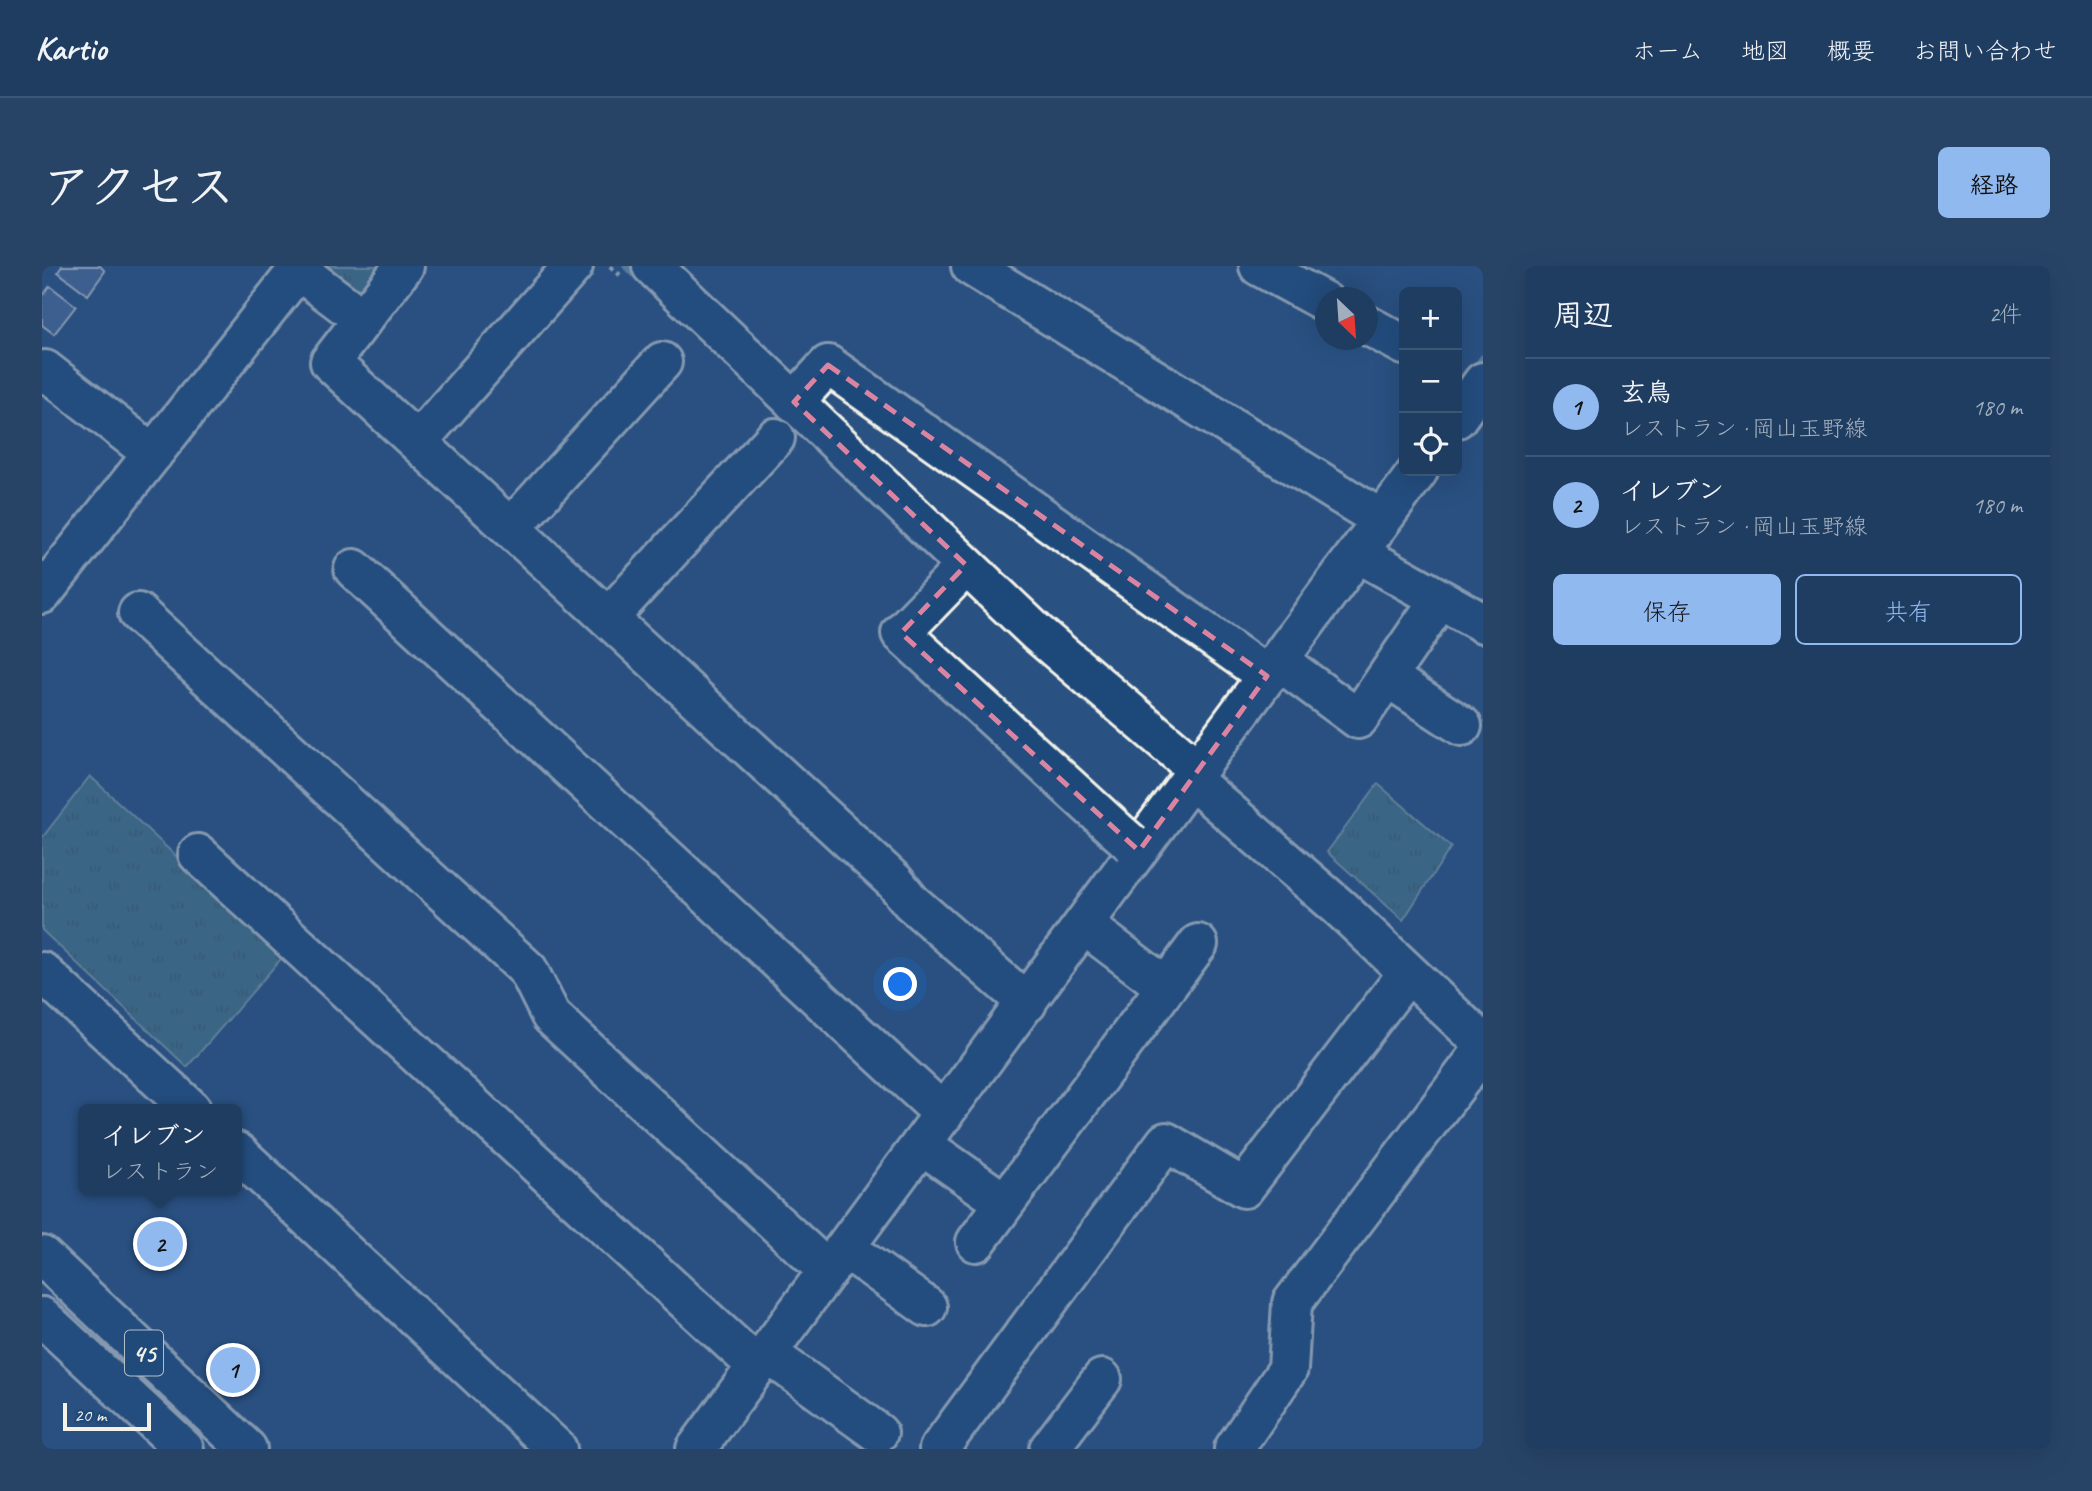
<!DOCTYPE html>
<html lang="ja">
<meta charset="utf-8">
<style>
body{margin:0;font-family:Caveat,"Klee One",sans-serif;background:#274467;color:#f1f3f6}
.controls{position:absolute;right:21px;top:21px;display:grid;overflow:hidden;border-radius:10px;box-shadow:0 7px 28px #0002}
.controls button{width:63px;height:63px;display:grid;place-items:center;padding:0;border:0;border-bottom:2px solid #3c5676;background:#1f3d61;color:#f1f3f6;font:35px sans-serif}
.compass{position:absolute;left:1273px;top:21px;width:63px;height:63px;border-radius:50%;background:#1f3d61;box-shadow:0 7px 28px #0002;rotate:155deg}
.scale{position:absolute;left:21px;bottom:18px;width:88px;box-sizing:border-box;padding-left:7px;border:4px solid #f4f1e8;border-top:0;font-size:19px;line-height:24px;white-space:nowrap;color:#f4f1e8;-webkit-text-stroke:5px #1f4a7a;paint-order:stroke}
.you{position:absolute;left:859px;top:719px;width:24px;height:24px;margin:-18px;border:5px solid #fff;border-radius:50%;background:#1a73e8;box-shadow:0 0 0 10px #1a73e833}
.badge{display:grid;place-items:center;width:46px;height:46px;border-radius:50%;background:#90b9f0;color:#111;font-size:23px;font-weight:700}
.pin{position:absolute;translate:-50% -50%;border:4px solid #fff;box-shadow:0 2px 7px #0006}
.popup{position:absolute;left:36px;top:838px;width:164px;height:91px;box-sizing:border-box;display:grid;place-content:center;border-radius:10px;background:#1f3d61;filter:drop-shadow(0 2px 5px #0005);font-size:23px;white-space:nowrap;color:#a1aebd}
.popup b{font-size:26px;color:#f1f3f6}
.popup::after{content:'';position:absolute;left:50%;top:100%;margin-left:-14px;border:14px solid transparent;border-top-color:#1f3d61}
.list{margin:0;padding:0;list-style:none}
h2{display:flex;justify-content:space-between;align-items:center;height:91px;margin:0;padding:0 28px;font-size:30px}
h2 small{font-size:23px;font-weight:400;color:#a1aebd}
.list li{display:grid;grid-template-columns:46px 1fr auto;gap:21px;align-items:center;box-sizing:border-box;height:98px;padding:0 28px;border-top:2px solid #3c5676}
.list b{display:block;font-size:26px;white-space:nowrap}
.list p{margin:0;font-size:23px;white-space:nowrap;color:#a1aebd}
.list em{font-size:23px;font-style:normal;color:#a1aebd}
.actions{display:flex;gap:14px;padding:21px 28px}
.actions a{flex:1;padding:16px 0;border:2px solid #90b9f0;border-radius:10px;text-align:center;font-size:24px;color:#90b9f0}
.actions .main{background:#90b9f0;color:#111}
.icon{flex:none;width:38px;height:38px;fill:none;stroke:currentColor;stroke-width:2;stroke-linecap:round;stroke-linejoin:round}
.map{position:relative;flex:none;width:1441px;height:1183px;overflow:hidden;border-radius:10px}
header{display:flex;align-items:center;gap:42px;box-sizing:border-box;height:98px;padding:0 35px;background:#1f3d61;border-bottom:2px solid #3c5676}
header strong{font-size:33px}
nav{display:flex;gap:38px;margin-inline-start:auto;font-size:24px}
.intro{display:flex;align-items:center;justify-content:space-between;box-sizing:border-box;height:168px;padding:0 42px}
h1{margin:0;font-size:49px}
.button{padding:18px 32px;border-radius:10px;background:#90b9f0;color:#111;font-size:24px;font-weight:700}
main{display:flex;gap:42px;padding:0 42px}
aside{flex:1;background:#1f3d61;border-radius:10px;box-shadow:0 7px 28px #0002}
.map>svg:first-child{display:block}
.grass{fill:url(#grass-tufts);stroke:#a2b8b8;stroke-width:2}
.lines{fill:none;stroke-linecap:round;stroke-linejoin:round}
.stream{stroke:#8ba8be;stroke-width:9}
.building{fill:#5772a0;stroke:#f4f1e8;stroke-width:2}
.minor-casing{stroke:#f4f1e8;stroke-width:44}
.major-casing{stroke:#f4f1e8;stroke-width:44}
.path{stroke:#f4f1e8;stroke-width:4.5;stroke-dasharray:5 5;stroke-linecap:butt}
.minor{stroke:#1f4a7a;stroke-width:38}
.major{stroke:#1f4a7a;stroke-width:38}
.minor-bridge-casing{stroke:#f4f1e8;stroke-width:44;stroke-linecap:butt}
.minor-bridge{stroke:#1f4a7a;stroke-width:38}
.marked{fill:none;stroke:#db84a2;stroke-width:5;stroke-dasharray:14 9;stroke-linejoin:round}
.labels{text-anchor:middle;stroke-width:6;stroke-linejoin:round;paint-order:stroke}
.shield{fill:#1f4a7a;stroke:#b4bfc7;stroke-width:2}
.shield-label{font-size:26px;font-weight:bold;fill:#f4f1e8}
</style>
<header>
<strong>Kartio</strong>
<nav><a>ホーム</a><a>地図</a><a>概要</a><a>お問い合わせ</a></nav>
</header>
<div class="intro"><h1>アクセス</h1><a class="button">経路</a></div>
<main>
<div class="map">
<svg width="1441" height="1183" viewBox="0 0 1441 1183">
<defs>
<pattern id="grass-tufts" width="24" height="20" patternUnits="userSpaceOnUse" patternTransform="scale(1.75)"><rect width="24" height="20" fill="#4f7e88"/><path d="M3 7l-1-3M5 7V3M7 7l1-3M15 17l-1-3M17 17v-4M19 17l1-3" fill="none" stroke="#4c666a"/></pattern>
</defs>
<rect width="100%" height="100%" fill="#295181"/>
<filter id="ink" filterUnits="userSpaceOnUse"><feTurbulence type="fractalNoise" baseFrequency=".0143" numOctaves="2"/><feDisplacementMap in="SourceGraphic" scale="14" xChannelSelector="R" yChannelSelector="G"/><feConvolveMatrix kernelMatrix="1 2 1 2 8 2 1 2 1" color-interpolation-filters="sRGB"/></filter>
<g filter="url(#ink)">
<path class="grass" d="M266 0H346L315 41Z
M48 510 240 689 238 694 145 801 0 664V572Z
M1336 518 1409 581 1361 654 1285 586Z"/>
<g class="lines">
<path class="stream" d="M585 0 601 14
M1431 107 1441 93"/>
</g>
<path class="building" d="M20 0H58L63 5 46 29 16 6Z
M8 20 34 40 12 68 0 59V31Z"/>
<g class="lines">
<g class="minor-casing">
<path id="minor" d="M362 0 288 96 853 616 869 636 985 737
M610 0 995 367 1156 504
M929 0 1340 254
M1217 0 1283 36
M1325 59 1362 79
M0 108 3 104 111 188
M752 136 786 99 1225 410
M1415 152 1441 116
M375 176 531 0
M469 262 620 96
M1316 287 1441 357
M924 300 859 367 1074 564
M312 303 902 848
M0 328 256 4 321 53
M96 347 486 704 509 750 786 1005
M566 352 733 172
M1237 395 1316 453 1398 333
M1345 411 1420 460
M1150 514 1298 642 1441 777
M156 588 715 1100
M1042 659 1124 721
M0 706 149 843
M879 878 963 937
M195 886 515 1183
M934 976 1156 678
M803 982 885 1041
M725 1087 836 1167
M654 1183 1376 205
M897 1183 1124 876 1202 922 1365 708
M1007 1183 1060 1113
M1192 1183 1246 1103 1250 1037 1441 784"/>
</g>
<g class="major-casing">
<path id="major" d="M0 990 205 1183
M0 1051 142 1183"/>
</g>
<path class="path" d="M568 0 578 9"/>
<use href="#minor" class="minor"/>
<use href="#major" class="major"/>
<g class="minor-bridge-casing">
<path id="minor-bridge" d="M1074 564 1090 578"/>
</g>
<use href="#minor-bridge" class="minor-bridge"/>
</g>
</g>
<path d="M0 0H1441V1183H0ZM786 99 1225 410 1097 585 859 367 924 299 752 136Z" fill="#295181" fill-opacity=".55" fill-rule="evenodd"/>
<path class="marked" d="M786 99 1225 410 1097 585 859 367 924 299 752 136Z"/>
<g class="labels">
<rect class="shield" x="83" y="1064.5" width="38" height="45" rx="5"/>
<g class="shield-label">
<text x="102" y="1096">45</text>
</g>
</g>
</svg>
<div class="controls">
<button>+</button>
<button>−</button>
<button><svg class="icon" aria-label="locate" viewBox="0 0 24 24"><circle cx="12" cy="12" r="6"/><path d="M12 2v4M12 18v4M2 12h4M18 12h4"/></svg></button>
</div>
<svg class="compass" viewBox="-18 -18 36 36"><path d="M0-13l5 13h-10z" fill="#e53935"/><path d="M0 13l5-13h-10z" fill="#a1aebd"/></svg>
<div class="scale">20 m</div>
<div class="you"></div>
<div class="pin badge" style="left:191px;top:1104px">1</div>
<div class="pin badge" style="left:118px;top:978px">2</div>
<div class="popup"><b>イレブン</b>レストラン</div>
</div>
<aside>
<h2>周辺<small>2件</small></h2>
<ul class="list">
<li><span class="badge">1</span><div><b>玄鳥</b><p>レストラン · 岡山玉野線</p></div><em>180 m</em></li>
<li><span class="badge">2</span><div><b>イレブン</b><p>レストラン · 岡山玉野線</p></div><em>180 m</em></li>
</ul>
<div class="actions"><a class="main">保存</a><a>共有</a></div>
</aside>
</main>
